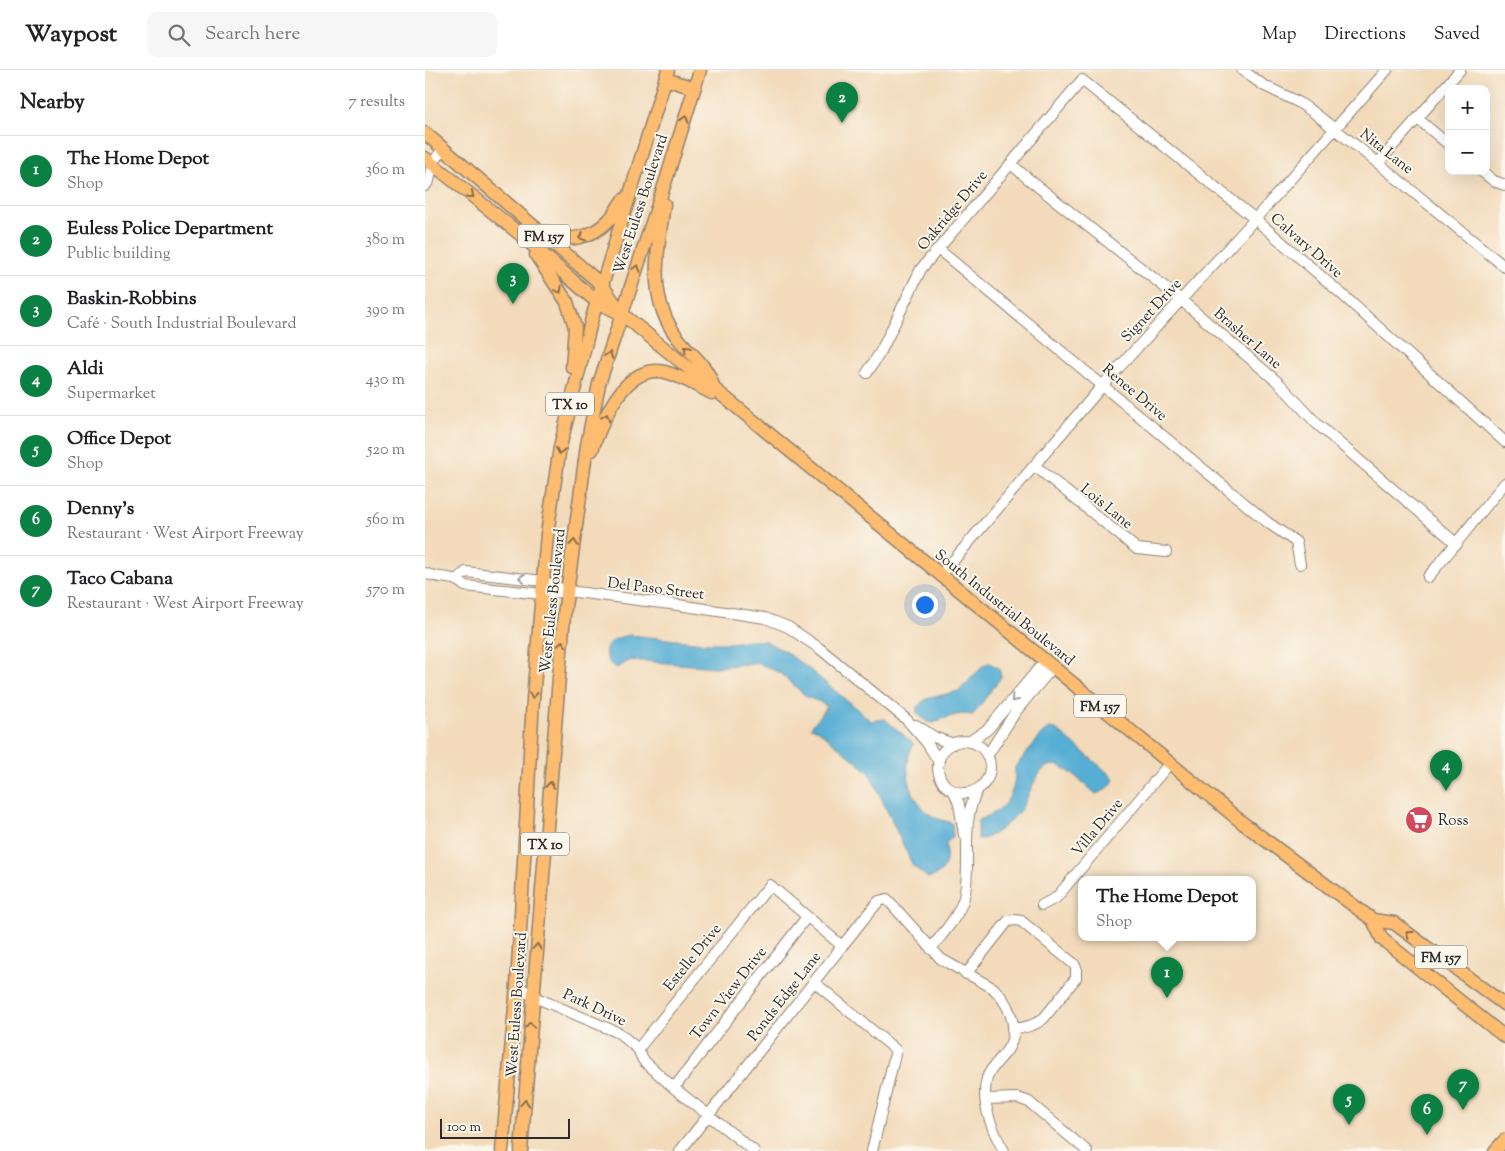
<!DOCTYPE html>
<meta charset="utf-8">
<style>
body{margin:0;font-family:"Sorts Mill Goudy",serif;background:#f6f6f6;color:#202124}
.controls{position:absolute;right:15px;top:15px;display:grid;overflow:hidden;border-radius:10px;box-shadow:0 5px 20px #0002}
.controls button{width:45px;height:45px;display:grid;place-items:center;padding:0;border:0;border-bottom:1px solid #e0e0e0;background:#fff;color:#202124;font:25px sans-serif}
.scale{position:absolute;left:15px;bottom:12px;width:130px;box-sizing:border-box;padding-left:5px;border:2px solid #2b2b2b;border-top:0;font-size:14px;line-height:18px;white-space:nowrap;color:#2b2b2b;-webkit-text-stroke:4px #fbf7ec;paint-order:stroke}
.you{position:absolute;left:499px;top:534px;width:18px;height:18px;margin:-12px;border:4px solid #fff;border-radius:50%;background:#1a73e8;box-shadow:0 0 0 8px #1a73e833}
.badge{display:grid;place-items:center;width:32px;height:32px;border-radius:50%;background:#0b8043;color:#fff;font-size:16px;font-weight:700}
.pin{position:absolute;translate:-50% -41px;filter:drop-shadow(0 1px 2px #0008)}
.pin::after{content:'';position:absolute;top:26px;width:18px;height:15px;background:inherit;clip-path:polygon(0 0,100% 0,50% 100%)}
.popup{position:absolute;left:653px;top:806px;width:178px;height:65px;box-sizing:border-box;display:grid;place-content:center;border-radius:10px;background:#fff;filter:drop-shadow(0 1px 4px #0005);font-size:16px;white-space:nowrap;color:#757577}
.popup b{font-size:19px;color:#202124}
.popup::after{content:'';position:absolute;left:50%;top:100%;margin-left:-10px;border:10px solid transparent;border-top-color:#fff}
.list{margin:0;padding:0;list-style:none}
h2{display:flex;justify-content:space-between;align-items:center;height:65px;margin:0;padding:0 20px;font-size:21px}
h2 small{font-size:16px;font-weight:400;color:#757577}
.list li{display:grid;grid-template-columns:32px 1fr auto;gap:15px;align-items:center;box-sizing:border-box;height:70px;padding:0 20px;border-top:1px solid #e0e0e0}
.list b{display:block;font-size:19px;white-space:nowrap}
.list p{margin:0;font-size:16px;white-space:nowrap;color:#757577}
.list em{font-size:16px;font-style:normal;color:#757577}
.icon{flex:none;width:28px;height:28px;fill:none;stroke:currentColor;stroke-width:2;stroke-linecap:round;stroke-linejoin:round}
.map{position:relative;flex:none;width:1080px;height:1081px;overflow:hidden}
header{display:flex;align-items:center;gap:30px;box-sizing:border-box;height:70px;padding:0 25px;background:#fff;border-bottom:1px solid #e0e0e0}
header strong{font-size:24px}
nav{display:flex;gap:28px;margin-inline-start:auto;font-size:18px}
.search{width:350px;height:45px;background:#f6f6f6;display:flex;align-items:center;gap:12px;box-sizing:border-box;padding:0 18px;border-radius:10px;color:#757577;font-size:19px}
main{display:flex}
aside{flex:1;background:#fff}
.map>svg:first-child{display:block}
.water{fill:#57aed4;stroke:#416c80}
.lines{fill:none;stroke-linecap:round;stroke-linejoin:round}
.minor-casing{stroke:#8e8272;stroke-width:12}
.major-casing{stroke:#8e8272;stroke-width:15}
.minor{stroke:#fff;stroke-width:10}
.major{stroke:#fdbc70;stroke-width:12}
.oneway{stroke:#8a6c4a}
.oneway2{stroke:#a0a0a0}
.labels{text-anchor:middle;stroke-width:4;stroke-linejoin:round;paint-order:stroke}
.shield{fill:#fbf7ec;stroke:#696865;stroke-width:1}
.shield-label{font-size:14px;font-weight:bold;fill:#2b2b2b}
.street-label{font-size:15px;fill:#2b2b2b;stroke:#fbf7ec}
.poi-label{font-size:15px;fill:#2b2b2b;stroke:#fbf7ec;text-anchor:start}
</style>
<header>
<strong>Waypost</strong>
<div class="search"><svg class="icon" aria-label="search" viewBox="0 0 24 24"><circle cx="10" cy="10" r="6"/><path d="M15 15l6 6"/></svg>Search here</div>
<nav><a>Map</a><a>Directions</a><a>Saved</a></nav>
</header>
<main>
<aside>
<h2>Nearby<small>7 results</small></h2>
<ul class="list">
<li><span class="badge">1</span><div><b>The Home Depot</b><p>Shop</p></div><em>360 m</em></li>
<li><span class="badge">2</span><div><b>Euless Police Department</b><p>Public building</p></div><em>380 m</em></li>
<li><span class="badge">3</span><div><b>Baskin-Robbins</b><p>Café · South Industrial Boulevard</p></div><em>390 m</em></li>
<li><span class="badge">4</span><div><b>Aldi</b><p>Supermarket</p></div><em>430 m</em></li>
<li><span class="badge">5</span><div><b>Office Depot</b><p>Shop</p></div><em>520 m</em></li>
<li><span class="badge">6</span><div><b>Denny's</b><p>Restaurant · West Airport Freeway</p></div><em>560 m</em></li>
<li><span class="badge">7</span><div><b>Taco Cabana</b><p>Restaurant · West Airport Freeway</p></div><em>570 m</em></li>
</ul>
</aside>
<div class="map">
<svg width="1080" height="1081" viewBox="0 0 1080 1081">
<rect width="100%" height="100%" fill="#fbf7ec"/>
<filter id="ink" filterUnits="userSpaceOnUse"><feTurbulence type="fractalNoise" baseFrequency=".02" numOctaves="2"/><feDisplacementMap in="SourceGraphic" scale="10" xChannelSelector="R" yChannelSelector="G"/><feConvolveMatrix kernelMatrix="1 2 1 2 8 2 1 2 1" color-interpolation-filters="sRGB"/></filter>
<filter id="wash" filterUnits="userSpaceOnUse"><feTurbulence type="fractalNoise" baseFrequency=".0096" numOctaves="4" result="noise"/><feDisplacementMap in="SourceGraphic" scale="20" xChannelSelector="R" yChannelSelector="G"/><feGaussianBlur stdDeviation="1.12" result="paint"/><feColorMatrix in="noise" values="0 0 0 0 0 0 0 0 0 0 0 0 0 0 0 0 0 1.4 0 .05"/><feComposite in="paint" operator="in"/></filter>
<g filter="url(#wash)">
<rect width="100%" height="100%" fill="#f2daba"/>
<path class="water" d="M205 565 279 573H306L324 570 340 571 361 582 384 599 446 651 460 649 489 674C476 694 484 726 502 742 509 749 518 750 527 753L528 767 521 773C522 791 523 803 503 808L488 796 444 702 393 660 386 657 402 637 395 632 382 627 356 604 343 597 330 593 290 597 206 590C200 592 197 597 190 598 170 582 185 567 205 565Z
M564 593 574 598 576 607 548 645C531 642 522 648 508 653L502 652 492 643V637L501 629 534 621 559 595Z
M624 658 631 659 689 708C687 717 679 721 671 724 662 716 641 696 630 695 611 694 605 727 596 739 585 753 570 766 553 770V750C580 741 591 725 590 697L617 664Z"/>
</g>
<g filter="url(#ink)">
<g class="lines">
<g class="minor-casing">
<path id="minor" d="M817 0 838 15 873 32 888 42 953 93 1080 197
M993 49 1024 75
M953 93 1035 0
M586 94 601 107 756 230 855 314 892 354 1032 474
M1056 101 1069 111 1080 115
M0 116 4 111 7 95 18 78
M513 179 842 452 871 472 875 494
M442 303 456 281 496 199 657 10 830 149 920 227 1080 372
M610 396 712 479 741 482
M0 503C15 510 27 504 40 516L117 524 143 521 253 535 340 548 363 557 394 578 482 650 502 673 514 692
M516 505 678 315 830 149 962 0
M1003 507C1030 476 1054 444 1080 413
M32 509 41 502 118 511 142 521
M491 655 509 667 528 674
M513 697a26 26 0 1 1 52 0a26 26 0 1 1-52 0Z
M544 672 563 659 620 591
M562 686 591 641 628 597
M529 721 534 734 539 765
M617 835 631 828 745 693
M506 879C519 861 536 845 540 823 546 788 535 751 553 719
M541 904 583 851 590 850 596 851 649 894 651 898V908L619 948C610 956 599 958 587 959
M389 912 471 980 447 1081
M92 915 107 926 194 963 213 979 218 990 249 1018 329 1081
M213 979 345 815 417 876
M249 1018 381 848
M562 1029 593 1028 604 1032 662 1081
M255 1081 441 846 454 831 462 829 516 889 568 918C583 932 595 957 584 977 578 988 566 996 562 1008 555 1033 567 1060 579 1081"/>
</g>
<g class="major-casing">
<path id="major" d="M240 9 269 18
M0 63 177 215 197 244
M0 88 96 165 172 232 197 244 303 330 819 754 948 850 969 853 1080 935
M239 134C233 180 221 226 252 267 266 285 283 295 289 319
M121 162C143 174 167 168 184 150 190 144 193 136 198 130
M111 185 142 232 150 257 147 297
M167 380C177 351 200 293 240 302 256 306 272 316 287 323
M948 850 957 869 1080 967
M77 1081 92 915 108 629 122 464 135 377 167 248 243 0
M96 1081 139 545 162 375 174 314 242 107 275 0
M1070 1081 1080 1070"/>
</g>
<use href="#minor" class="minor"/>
<use href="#major" class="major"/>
</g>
<defs><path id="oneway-chevron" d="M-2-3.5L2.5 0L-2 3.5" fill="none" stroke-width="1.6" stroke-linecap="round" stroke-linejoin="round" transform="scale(1.25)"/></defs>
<g class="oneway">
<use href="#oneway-chevron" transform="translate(260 49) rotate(-73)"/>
<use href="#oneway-chevron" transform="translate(46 125) rotate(39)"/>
<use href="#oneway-chevron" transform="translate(157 167) rotate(161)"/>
<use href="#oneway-chevron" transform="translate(212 198) rotate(-72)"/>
<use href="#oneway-chevron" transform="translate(134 220) rotate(59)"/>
<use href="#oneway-chevron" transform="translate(262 279) rotate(-131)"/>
<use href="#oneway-chevron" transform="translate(184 285) rotate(-72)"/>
<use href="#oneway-chevron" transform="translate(181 347) rotate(-67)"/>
<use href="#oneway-chevron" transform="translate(135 381) rotate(99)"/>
<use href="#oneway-chevron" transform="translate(149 473) rotate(-83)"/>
<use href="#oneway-chevron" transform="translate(137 574) rotate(-85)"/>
<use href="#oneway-chevron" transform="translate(108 625) rotate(95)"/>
<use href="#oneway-chevron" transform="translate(125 715) rotate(-85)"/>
<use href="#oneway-chevron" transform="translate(984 864) rotate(-144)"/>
<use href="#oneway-chevron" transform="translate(112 877) rotate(-85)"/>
<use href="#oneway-chevron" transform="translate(105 955) rotate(-86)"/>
<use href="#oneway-chevron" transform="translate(100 1033) rotate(-86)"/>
</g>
<g class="oneway2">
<use href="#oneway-chevron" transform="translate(97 508) rotate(-173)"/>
<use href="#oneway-chevron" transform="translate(589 629) rotate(132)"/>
</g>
</g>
<defs>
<g id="supermarket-disc" transform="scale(1.4375)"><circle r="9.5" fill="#d1495b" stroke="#fbf7ec"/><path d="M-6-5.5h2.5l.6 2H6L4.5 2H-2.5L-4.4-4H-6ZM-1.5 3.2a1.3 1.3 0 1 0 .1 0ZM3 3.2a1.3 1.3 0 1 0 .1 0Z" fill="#fff"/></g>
</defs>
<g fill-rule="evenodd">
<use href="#supermarket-disc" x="994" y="750"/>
</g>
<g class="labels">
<g class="shield">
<rect x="93" y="154.5" width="52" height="23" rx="4"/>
<rect x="121" y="322.5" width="48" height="23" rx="4"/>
<rect x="649" y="624.5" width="52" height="23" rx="4"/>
<rect x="96" y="762.5" width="48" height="23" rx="4"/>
<rect x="990" y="875.5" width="52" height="23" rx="4"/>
</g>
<g class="shield-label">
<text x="119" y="171">FM 157</text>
<text x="145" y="339">TX 10</text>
<text x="675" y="641">FM 157</text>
<text x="120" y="779">TX 10</text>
<text x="1016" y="892">FM 157</text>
</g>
<g class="street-label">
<text transform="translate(962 81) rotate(38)" y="5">Nita Lane</text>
<text transform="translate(215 134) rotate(-72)" y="5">West Euless Boulevard</text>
<text transform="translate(527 140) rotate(-50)" y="5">Oakridge Drive</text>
<text transform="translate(882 175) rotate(41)" y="5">Calvary Drive</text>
<text transform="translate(726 240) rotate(-47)" y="5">Signet Drive</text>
<text transform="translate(823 268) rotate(41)" y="5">Brasher Lane</text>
<text transform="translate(710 322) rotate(40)" y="5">Renee Drive</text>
<text transform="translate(682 436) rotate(39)" y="5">Lois Lane</text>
<text transform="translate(231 518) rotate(7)" y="5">Del Paso Street</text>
<text transform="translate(127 531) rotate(-84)" y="5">West Euless Boulevard</text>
<text transform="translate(580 537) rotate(39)" y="5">South Industrial Boulevard</text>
<text transform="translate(672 757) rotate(-50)" y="5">Villa Drive</text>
<text transform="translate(267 887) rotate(-51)" y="5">Estelle Drive</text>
<text transform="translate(303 923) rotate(-52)" y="5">Town View Drive</text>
<text transform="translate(359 926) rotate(-52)" y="5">Ponds Edge Lane</text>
<text transform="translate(91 935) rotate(-86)" y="5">West Euless Boulevard</text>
<text transform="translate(170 937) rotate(25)" y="5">Park Drive</text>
</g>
<g class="poi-label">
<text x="1013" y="755">Ross</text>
</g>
</g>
</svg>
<div class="controls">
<button>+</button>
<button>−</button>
</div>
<div class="scale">100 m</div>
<div class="you"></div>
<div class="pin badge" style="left:742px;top:928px">1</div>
<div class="popup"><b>The Home Depot</b>Shop</div>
<div class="pin badge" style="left:417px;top:53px">2</div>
<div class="pin badge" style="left:88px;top:234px">3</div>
<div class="pin badge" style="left:1021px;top:721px">4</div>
<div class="pin badge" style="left:924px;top:1055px">5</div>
<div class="pin badge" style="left:1002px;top:1065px">6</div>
<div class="pin badge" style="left:1038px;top:1040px">7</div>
</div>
</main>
